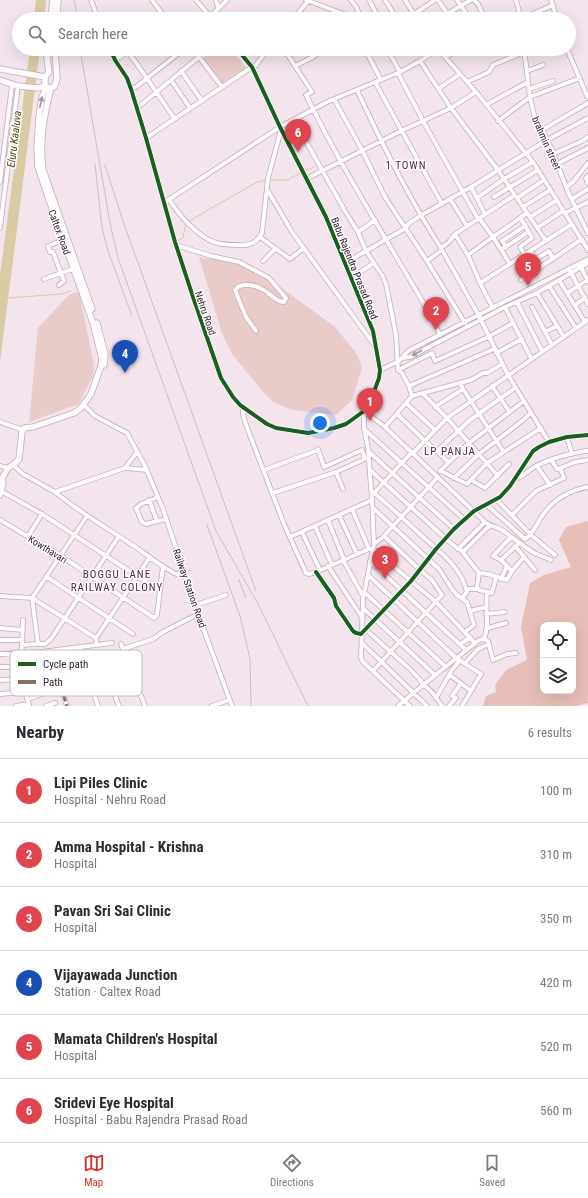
<!DOCTYPE html>
<meta charset="utf-8">
<style>
body{margin:0;font-family:"Roboto Condensed",sans-serif;background:#f2f2f3;color:#2b2b33}
.controls{position:absolute;right:12px;bottom:12px;display:grid;overflow:hidden;border-radius:8px;box-shadow:0 4px 16px #0002}
.controls button{width:36px;height:36px;display:grid;place-items:center;padding:0;border:0;border-bottom:1px solid #e1e1e2;background:#fff;color:#2b2b33;font:20px sans-serif}
.you{position:absolute;left:320px;top:423px;width:14px;height:14px;margin:-10px;border:3px solid #fff;border-radius:50%;background:#1a73e8;box-shadow:0 0 0 6px #1a73e833}
.badge{display:grid;place-items:center;width:26px;height:26px;border-radius:50%;background:#d93025;color:#fff;font-size:13px;font-weight:700}
.pin{position:absolute;translate:-50% -33px;filter:drop-shadow(0 1px 2px #0008)}
.pin::after{content:'';position:absolute;top:21px;width:14px;height:12px;background:inherit;clip-path:polygon(0 0,100% 0,50% 100%)}
.list{margin:0;padding:0;list-style:none}
h2{display:flex;justify-content:space-between;align-items:center;height:52px;margin:0;padding:0 16px;font-size:17px}
h2 small{font-size:13px;font-weight:400;color:#7c7c81}
.list li{display:grid;grid-template-columns:26px 1fr auto;gap:12px;align-items:center;box-sizing:border-box;height:64px;padding:0 16px;border-top:1px solid #e1e1e2}
.list b{display:block;font-size:15px;white-space:nowrap}
.list p{margin:0;font-size:13px;white-space:nowrap;color:#7c7c81}
.list em{font-size:13px;font-style:normal;color:#7c7c81}
.icon{flex:none;width:22px;height:22px;fill:none;stroke:currentColor;stroke-width:2;stroke-linecap:round;stroke-linejoin:round}
.map{position:relative;flex:none;width:588px;height:706px;overflow:hidden}
.search{position:absolute;background:#fff;box-shadow:0 4px 16px #0002;left:12px;right:12px;top:12px;height:44px;display:flex;align-items:center;gap:10px;box-sizing:border-box;padding:0 14px;border-radius:22px;color:#7c7c81;font-size:15px}
.sheet{height:436px;background:#fff}
nav{display:flex;justify-content:space-around;align-items:center;box-sizing:border-box;height:56px;border-top:1px solid #e1e1e2;background:#fff;font-size:11px;color:#7c7c81}
nav a{display:grid;justify-items:center;gap:2px}
nav .on{color:#d93025}
.map>svg:first-child{display:block}
.green{fill:#e9cbc9}
.forest{fill:#e7beb8;fill-rule:evenodd}
.water{fill:#d9cba3}
.lines{fill:none;stroke-linecap:round;stroke-linejoin:round}
.stream{stroke:#d9cba3;stroke-width:1}
.minor-casing{stroke:#beacb9;stroke-width:5.5}
.major-casing{stroke:#beacb9;stroke-width:7}
.minor{stroke:#fdfbfc;stroke-width:4}
.major{stroke:#fdfbfc;stroke-width:5.5}
.rail{stroke:#c6c0c4;stroke-width:1}
.quiet{stroke:#8d6e63;stroke-width:3;stroke-dasharray:6 3;stroke-linecap:butt}
.cycleway-casing{stroke:#fff;stroke-width:6}
.cycleway{stroke:#1b5e20;stroke-width:4}
.oneway{fill:#a2969e}
.labels{text-anchor:middle;stroke-width:3;stroke-linejoin:round;paint-order:stroke}
.street-label{font-size:10px;fill:#321a2c;stroke:#fff}
.water-label{font-size:11px;font-style:italic;fill:#514618;stroke:#fff}
.neighbourhood-label{font-size:11px;letter-spacing:1px;fill:#58244d;stroke:#fff}
.key{fill:#fff;stroke:#c2bac0;stroke-width:1}
.key-label{font-size:11px;fill:#321a2c}
</style>
<div class="map">
<svg width="588" height="706" viewBox="0 0 588 706">
<rect width="100%" height="100%" fill="#f3e4ee"/>
<path class="green" d="M216 49H231L246 68 222 84 202 59Z
M199 257 246 265 290 294 335 327 357 354 362 368 352 400 336 415 293 410 273 402 260 388 232 354 222 333Z
M79 292 94 365 93 375 79 404 29 422 38 328 70 294Z"/>
<path class="forest" d="M588 521V703L577 706H483L486 696 496 692 495 685 506 670 527 660 521 627 530 583 544 575 571 567 559 540 566 527ZM543 625H573V691H543Z"/>
<path class="water" d="M36 0H46L44 19H34Z
M30 49H40L0 362V275Z"/>
<g class="lines">
<path class="stream" d="M304 171 314 167
M270 180H287L301 173
M189 221 259 181H267
M178 241 183 238 185 226 186 223
M8 298 61 294 71 291"/>
<g class="minor-casing">
<path id="minor" d="M91 0 98 19
M152 0 166 19
M196 0 212 19
M216 0 218 8
M306 0 357 19
M351 0 357 8 360 19
M369 0 379 19
M385 0 397 19
M405 0 417 19
M438 0 451 19
M457 0 470 19
M474 0 478 4 485 19
M516 0 521 19
M551 0 557 19
M414 14 435 0
M210 17 227 0
M293 19 309 0
M438 19 471 0
M521 19 553 5
M110 49 115 60 127 78 131 89 146 138 175 242 194 300 221 378 233 397 240 405 267 424 276 428 308 433 334 428 346 424 364 411 375 389 379 378 380 370 373 331 326 217 280 127 252 67 237 49
M193 49 222 87
M284 49 312 92 306 95C343 171 389 243 431 316L440 335
M365 49 381 80
M387 49 400 72
M438 49 476 92 533 162 588 250
M524 49 530 97 534 115 552 150 568 192 588 233
M567 49 588 98
M128 52C145 74 159 97 175 119
M445 57 461 49
M115 60 132 49
M420 61 451 108 498 170 546 241
M295 66 313 57 323 49
M253 69 268 49
M181 71 202 101
M527 71 543 65
M398 73 423 121 478 219
M171 80 190 108
M375 82 442 204
M467 82 489 72 493 65 524 52
M131 89 136 87 184 49
M438 89 460 74
M529 89 553 81
M357 90C382 144 408 197 441 248
M334 99 362 150 385 197 427 261
M486 105 528 82
M137 108 199 57
M294 120 345 211 358 232 366 251 382 275 386 284 396 335 398 370 402 373 409 386
M498 121 530 97 580 78
M542 130 588 103
M146 138 252 67
M553 154 582 141 588 137
M557 164 588 148
M588 176 586 178 588 183
M306 179 401 131 451 108 476 92
M0 182 12 85
M471 187 485 214
M566 187 573 182 588 163
M268 191 292 232 375 346
M515 195 455 234 449 242 441 248 479 316 508 375 549 442
M494 197 538 170
M477 198 504 179 533 162
M517 198 544 180
M169 199C178 214 197 236 214 242 221 245 231 245 239 245 249 246 257 243 262 233L268 178 281 130
M450 199 467 226
M572 199 588 189
M165 202 280 127 329 101 400 72 420 61 438 49
M523 207 550 190
M565 213 588 202
M530 217 557 200
M520 218 525 225 532 238 520 247 525 255
M0 228 18 86
M537 228 563 211
M358 232 375 220
M455 234 469 257 480 283 493 308
M260 237 290 259 304 248
M176 245 211 256 239 262 269 278 286 298 284 302C273 303 264 280 239 286L235 290 246 317 256 331
M506 247 502 241 525 226
M504 248 528 232
M442 250 427 261 465 323
M530 251 541 267
M468 255 493 237 479 218
M536 259 549 251 553 259
M263 261 275 249
M345 263 406 228 408 224 420 216 471 187 547 140 588 118
M510 264 493 237 527 213
M581 267 588 281
M570 271 588 304
M351 278 374 263
M44 279 73 269
M521 280 582 239
M559 280 585 322
M480 283 572 224
M59 285 64 281 53 252H50L48 246 63 240
M549 286 576 328
M537 293 564 337
M567 293 588 280
M517 302 542 351
M575 305 585 298
M505 307 531 358
M532 307 552 345
M545 332 557 326
M494 349 409 386 412 396 471 380 483 373H487L502 364
M496 353 522 339
M402 358 410 357 505 307 537 293 588 263
M380 370 399 361 408 351 588 259
M398 370 432 353 435 361 488 337 513 323
M460 383 463 389 503 451
M492 386 509 411
M422 393 447 418 498 476
M406 403 435 430
M84 405 95 416 127 433 145 466 163 509 198 614 232 706
M435 407 463 389
M243 408V414L245 422 284 524 306 573 309 574 316 572 369 549H373L436 602 475 643
M364 411V428L368 448 372 500 374 544 363 599 361 658 363 662 410 706
M364 411 385 427 485 522C490 526 496 527 502 530 514 538 524 547 536 554 541 556 546 557 551 560
M397 414 425 441 437 451
M0 422 23 430
M385 427 412 396
M364 429 465 520
M567 437 572 454
M318 449 324 467 362 450 365 459 336 472 343 489
M368 451 454 529
M413 453 447 418 588 320
M448 462 437 451 470 420 515 388
M13 465 23 474 55 492 125 468 147 470
M0 466 8 468
M537 466 550 485
M125 468 137 452
M558 469 575 462 588 460
M264 470 318 450
M370 470 445 538 458 549 461 550 479 573 477 587 479 590 492 593 496 577
M440 471 469 443 524 401
M441 471 467 484 487 463 541 428
M454 478 479 454 522 421 531 413
M515 479C524 477 528 470 536 466 550 459 573 452 588 451
M471 480 485 488 509 464
M1 491 42 514 160 591
M55 492C78 511 105 527 131 544 144 552 172 576 186 577
M273 493 336 472
M374 493C391 507 407 522 423 537 441 553 461 567 467 592L462 598
M373 494 412 452
M158 497 141 504 136 508 142 522 146 524 166 519
M496 499 530 534 555 555
M149 500 157 521
M487 505 525 539C532 535 536 526 540 519 551 501 567 491 588 487
M373 508 439 569 452 589 457 595 467 602 474 625 465 632
M352 509 369 549
M339 515 357 554
M512 515 536 491 564 478 561 470 557 469 552 461
M0 520 61 556 154 618 157 615 163 566
M328 520 344 560
M315 526 332 565
M302 532 320 570
M28 536 42 514
M384 536 418 568
M290 537 372 500
M374 544 382 538 438 477
M515 546 535 570
M458 549 485 522
M463 552 490 525
M343 560 363 596
M501 560 493 556 511 537
M370 561 466 650
M328 566 363 619
M512 571 501 560 519 543
M316 572 334 598 336 606 353 631 356 633 361 634 411 581 436 549 454 529 474 511 500 497 510 486 533 451 539 447 549 442 567 437 588 435
M479 573 488 574 507 580 512 571 524 557
M368 575 456 658 481 674 462 706
M47 577 133 634
M501 579 507 566
M466 589H478
M364 592 446 667
M0 596 32 598 96 638V645
M196 605 226 595
M363 608 435 675
M470 611 486 607
M486 614 505 612
M23 620 21 667 24 686 29 706
M0 628 23 630
M488 628 506 623
M365 629 410 669 421 681 423 685C431 688 437 699 442 706
M96 638 150 557
M484 639C490 625 485 608 487 592
M0 640H22
M362 643 427 706
M38 644H45L51 639 119 536
M121 644 145 706
M460 644 470 638
M22 645 38 644 32 598 87 516
M79 648 84 671 88 677 98 706
M123 649 153 639 163 632 198 614
M0 654 41 652 112 643
M465 663 478 649 489 644
M0 667H21
M105 669 119 706
M22 671 113 654H116L117 659C113 671 43 693 28 699
M373 671 442 595 432 580 420 570
M450 675 471 691
M0 680 23 679
M24 686 84 671
M61 687 67 706
M0 694 26 692
M436 698 452 670 460 660
M16 706 29 704
M46 706 55 703
M212 706 229 700
M398 706 423 685 479 640 484 639 488 641 493 660 507 654 516 653
M449 706 456 698 452 696 461 683"/>
</g>
<g class="major-casing">
<path id="major" d="M51 19 53 0
M57 19 58 0
M0 69 45 77
M0 80 18 86 38 88 45 86 51 88 54 87 57 79 55 49
M45 86V77L49 72 47 58 48 49
M51 88C44 115 39 142 43 170L92 309
M97 323 105 354 104 365
M0 482 8 468 13 465 19 459 22 432 24 428 33 427 74 413 81 408 91 394 101 366 102 359 93 323 47 194 38 167 37 148 39 116 42 98 46 87
M0 495 3 483 2 479"/>
</g>
<use href="#minor" class="minor"/>
<use href="#major" class="major"/>
<path class="rail" d="M74 0 78 19
M80 49 110 223 118 258 216 531 257 602 308 706
M95 164 102 228 108 251 132 316
M105 165 124 224 256 591
M207 525 240 616 244 633 250 659 251 706
M239 580 246 598"/>
<path class="quiet" d="M61 687 67 706"/>
<g class="cycleway-casing">
<path id="cycleway" d="M110 49 115 60 127 78 131 89 146 138 175 242 194 300 221 378 233 397 240 405 267 424 276 428 308 433 334 428 346 424 364 411 375 389 379 378 380 370 373 331 326 217 280 127 252 67 237 49
M316 572 334 598 336 606 353 631 356 633 361 634 411 581 436 549 454 529 474 511 500 497 510 486 533 451 539 447 549 442 567 437 588 435"/>
</g>
<use href="#cycleway" class="cycleway"/>
</g>
<defs><path id="oneway-solid" d="M-6-.8H1V-3.2L6.5 0L1 3.2V.8H-6Z"/></defs>
<g class="oneway">
<use href="#oneway-solid" transform="translate(41 102) rotate(-78)"/>
<use href="#oneway-solid" transform="translate(417 353) rotate(152)"/>
</g>
<g class="labels">
<g class="street-label">
<text transform="translate(547 143) rotate(66)" y="4">brahmin street</text>
<text transform="translate(60 232) rotate(70)" y="4">Caltex Road</text>
<text transform="translate(355 268) rotate(68)" y="4">Babu Rajendra Prasad Road</text>
<text transform="translate(206 313) rotate(71)" y="4">Nehru Road</text>
<text transform="translate(48 549) rotate(32)" y="4">Kowthavari</text>
<text transform="translate(190 588) rotate(71)" y="4">Railway Station Road</text>
</g>
<g class="water-label">
<text transform="translate(14 139) rotate(-83)" y="4">Eluru Kaaluva</text>
</g>
<g class="neighbourhood-label">
<text x="406" y="169">1 TOWN</text>
<text x="450" y="455">LP PANJA</text>
<text x="117" y="578">BOGGU LANE<tspan x="117" dy="13">RAILWAY COLONY</tspan></text>
</g>
</g>
<rect x="10" y="650" width="132" height="46" rx="6" class="key"/>
<rect x="18" y="662" width="18" height="4" fill="#1b5e20"/>
<rect x="18" y="680" width="18" height="4" fill="#8d6e63"/>
<g class="key-label">
<text x="43" y="668">Cycle path</text>
<text x="43" y="686">Path</text>
</g>
</svg>
<div class="controls">
<button><svg class="icon" aria-label="locate" viewBox="0 0 24 24"><circle cx="12" cy="12" r="6"/><path d="M12 2v4M12 18v4M2 12h4M18 12h4"/></svg></button>
<button><svg class="icon" aria-label="layers" viewBox="0 0 24 24"><path d="M12 4l9 5-9 5-9-5zM3 14l9 5 9-5"/></svg></button>
</div>
<div class="you"></div>
<div class="pin badge" style="left:370px;top:421px;background:#e0444e">1</div>
<div class="pin badge" style="left:436px;top:330px;background:#e0444e">2</div>
<div class="pin badge" style="left:385px;top:579px;background:#e0444e">3</div>
<div class="pin badge" style="left:125px;top:373px;background:#1a4fb4">4</div>
<div class="pin badge" style="left:528px;top:286px;background:#e0444e">5</div>
<div class="pin badge" style="left:298px;top:152px;background:#e0444e">6</div>
<div class="search"><svg class="icon" aria-label="search" viewBox="0 0 24 24"><circle cx="10" cy="10" r="6"/><path d="M15 15l6 6"/></svg>Search here</div>
</div>
<section class="sheet">
<h2>Nearby<small>6 results</small></h2>
<ul class="list">
<li><span class="badge" style="background:#e0444e">1</span><div><b>Lipi Piles Clinic</b><p>Hospital · Nehru Road</p></div><em>100 m</em></li>
<li><span class="badge" style="background:#e0444e">2</span><div><b>Amma Hospital - Krishna</b><p>Hospital</p></div><em>310 m</em></li>
<li><span class="badge" style="background:#e0444e">3</span><div><b>Pavan Sri Sai Clinic</b><p>Hospital</p></div><em>350 m</em></li>
<li><span class="badge" style="background:#1a4fb4">4</span><div><b>Vijayawada Junction</b><p>Station · Caltex Road</p></div><em>420 m</em></li>
<li><span class="badge" style="background:#e0444e">5</span><div><b>Mamata Children's Hospital</b><p>Hospital</p></div><em>520 m</em></li>
<li><span class="badge" style="background:#e0444e">6</span><div><b>Sridevi Eye Hospital</b><p>Hospital · Babu Rajendra Prasad Road</p></div><em>560 m</em></li>
</ul>
</section>
<nav>
<a class="on"><svg class="icon" aria-label="map" viewBox="0 0 24 24"><path d="M3 6l6-2 6 2 6-2v14l-6 2-6-2-6 2zM9 4v14M15 6v14"/></svg>Map</a>
<a><svg class="icon" aria-label="directions" viewBox="0 0 24 24"><path d="M12 3l9 9-9 9-9-9zM9 14v-3h6M13 9l2 2-2 2"/></svg>Directions</a>
<a><svg class="icon" aria-label="saved" viewBox="0 0 24 24"><path d="M7 4h10v16l-5-4-5 4z"/></svg>Saved</a>
</nav>
